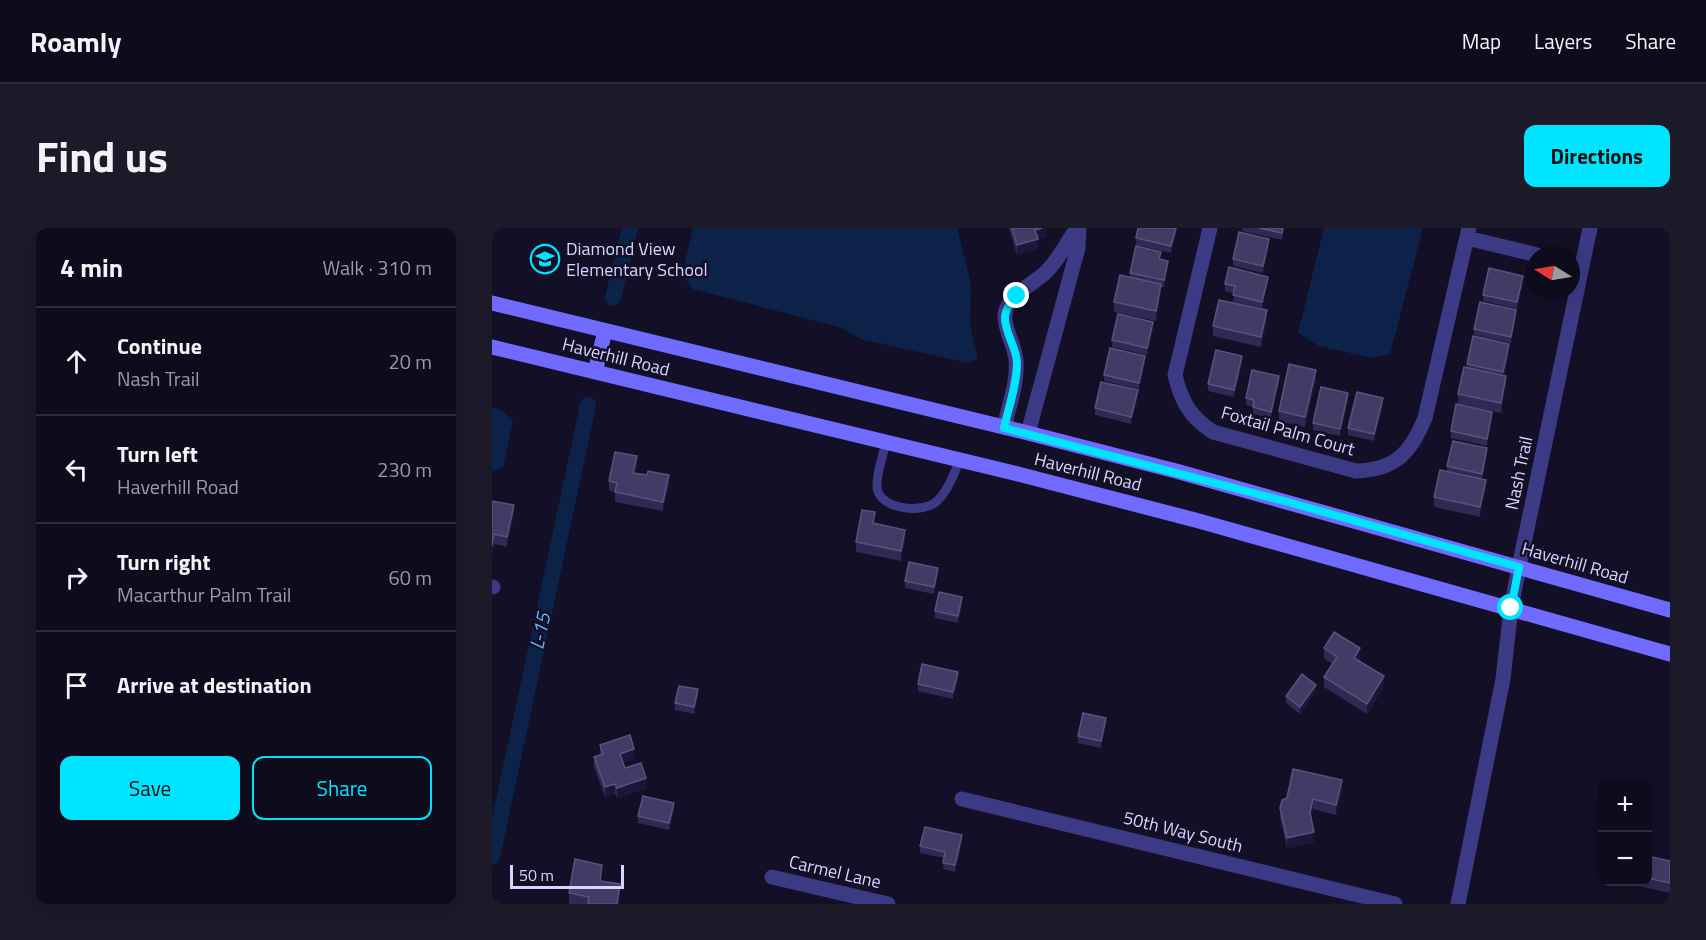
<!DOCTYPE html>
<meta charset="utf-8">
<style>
body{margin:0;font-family:"Titillium Web",sans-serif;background:#1c1929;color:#f1f3f6}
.controls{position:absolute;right:18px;bottom:18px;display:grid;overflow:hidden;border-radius:12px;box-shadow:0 6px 24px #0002}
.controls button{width:54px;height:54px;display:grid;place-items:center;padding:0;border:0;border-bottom:2px solid #2e2b3b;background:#0e0b1c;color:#f1f3f6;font:30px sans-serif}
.compass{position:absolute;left:1034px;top:18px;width:54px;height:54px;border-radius:50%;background:#0e0b1c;box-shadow:0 6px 24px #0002;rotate:281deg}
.scale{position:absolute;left:18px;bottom:15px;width:114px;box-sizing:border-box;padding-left:6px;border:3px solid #d9d4ff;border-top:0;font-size:16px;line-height:21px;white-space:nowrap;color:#d9d4ff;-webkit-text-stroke:4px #130f26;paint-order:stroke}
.stop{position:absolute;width:18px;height:18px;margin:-14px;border:4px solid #00e5ff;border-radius:50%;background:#fff}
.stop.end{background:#00e5ff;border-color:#fff;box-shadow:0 2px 6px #0008}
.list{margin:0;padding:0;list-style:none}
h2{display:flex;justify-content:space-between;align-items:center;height:78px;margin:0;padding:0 24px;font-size:26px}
h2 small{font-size:20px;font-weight:400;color:#9b9ba3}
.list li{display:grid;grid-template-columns:39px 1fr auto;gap:18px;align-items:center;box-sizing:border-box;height:108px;padding:0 24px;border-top:2px solid #2e2b3b}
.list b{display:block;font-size:22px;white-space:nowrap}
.list p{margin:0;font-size:20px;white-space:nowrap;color:#9b9ba3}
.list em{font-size:20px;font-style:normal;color:#9b9ba3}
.actions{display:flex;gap:12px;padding:18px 24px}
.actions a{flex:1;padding:14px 0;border:2px solid #00e5ff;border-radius:12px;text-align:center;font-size:21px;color:#00e5ff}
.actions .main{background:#00e5ff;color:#111}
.icon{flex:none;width:33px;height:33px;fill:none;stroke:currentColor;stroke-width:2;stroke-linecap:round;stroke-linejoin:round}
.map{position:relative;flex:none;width:1178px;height:676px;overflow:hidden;border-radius:12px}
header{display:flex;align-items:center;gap:36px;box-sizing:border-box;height:84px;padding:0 30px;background:#0e0b1c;border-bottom:2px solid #2e2b3b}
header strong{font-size:28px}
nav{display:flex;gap:33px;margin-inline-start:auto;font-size:21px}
.intro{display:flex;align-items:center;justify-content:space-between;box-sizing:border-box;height:144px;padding:0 36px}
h1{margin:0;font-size:42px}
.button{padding:15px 27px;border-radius:12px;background:#00e5ff;color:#111;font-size:21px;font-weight:700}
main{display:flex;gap:36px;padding:0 36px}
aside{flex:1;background:#0e0b1c;border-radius:12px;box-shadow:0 6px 24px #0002}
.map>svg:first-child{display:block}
.water{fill:#0c2248}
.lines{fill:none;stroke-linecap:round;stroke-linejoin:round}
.canal{stroke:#0c2248;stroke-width:16}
.lane{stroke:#3d3a85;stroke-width:9}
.street{stroke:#3d3a85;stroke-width:15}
.secondary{stroke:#6f6bff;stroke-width:15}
.wall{fill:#312854}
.shaded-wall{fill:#1d163a}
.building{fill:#433a66;stroke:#5a527e;stroke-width:1.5}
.route{stroke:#00e5ff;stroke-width:8}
.labels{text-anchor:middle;stroke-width:5;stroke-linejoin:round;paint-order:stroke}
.poi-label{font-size:18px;fill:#d9d4ff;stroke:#130f26;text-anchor:start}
.street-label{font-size:18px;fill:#d9d4ff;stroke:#130f26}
.water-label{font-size:20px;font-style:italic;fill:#62b6ff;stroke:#130f26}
</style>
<header>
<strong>Roamly</strong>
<nav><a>Map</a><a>Layers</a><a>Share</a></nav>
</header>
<div class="intro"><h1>Find us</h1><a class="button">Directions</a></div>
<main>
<aside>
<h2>4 min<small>Walk · 310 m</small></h2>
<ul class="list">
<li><svg class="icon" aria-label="ahead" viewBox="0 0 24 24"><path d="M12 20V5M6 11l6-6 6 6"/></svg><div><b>Continue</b><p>Nash Trail</p></div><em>20 m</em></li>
<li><svg class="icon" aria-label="left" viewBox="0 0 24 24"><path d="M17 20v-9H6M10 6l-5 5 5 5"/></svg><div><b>Turn left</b><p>Haverhill Road</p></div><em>230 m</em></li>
<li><svg class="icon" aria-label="right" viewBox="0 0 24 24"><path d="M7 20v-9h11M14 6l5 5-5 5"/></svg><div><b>Turn right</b><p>Macarthur Palm Trail</p></div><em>60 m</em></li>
<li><svg class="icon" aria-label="arrive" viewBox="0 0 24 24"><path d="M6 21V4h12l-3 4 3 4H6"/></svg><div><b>Arrive at destination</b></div></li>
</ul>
<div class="actions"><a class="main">Save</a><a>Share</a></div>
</aside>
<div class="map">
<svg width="1178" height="676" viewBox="0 0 1178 676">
<rect width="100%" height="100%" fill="#130f26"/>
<path class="water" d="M201 0H465L479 56 478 97 486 131 476 135 368 111 350 100 201 61 190 47Z
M832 0H931L898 126 880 130 827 118 806 105Z
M0 180 9 182 21 193 11 239 0 244Z"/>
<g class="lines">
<path class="canal" d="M121 70 138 0
M0 629 96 177"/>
<path class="lane" d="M394 214C391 228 384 246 385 260 388 282 432 286 445 273 456 263 462 245 468 232"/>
<path class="street" d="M718 0 683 147C689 173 698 189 721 204L864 243C904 242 919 224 933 190L977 0
M975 10 1045 27
M512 199C517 178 526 154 524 132 523 117 512 102 513 87 514 69 541 56 553 45 566 33 575 14 585 0
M536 205 586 20 587 0
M0 359H1
M470 571 903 676
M280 649 396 676
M966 676 1011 451 1019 380 1027 339 1098 0"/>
<path class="secondary" d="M0 75 536 205 684 243 1178 382
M0 119 526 246 707 293 1178 426
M103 144 113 103"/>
</g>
<path class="wall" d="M517 0H554V9L546 11V21L525 27Z
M685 0 679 25 644 17V10Z
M750 0H792L790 12 750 3Z
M777 18 771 45 741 38V31Z
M669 31 676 40 672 59H669V66L664 93 622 84V74L638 49V45Z
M776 55 770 80 741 74 742 65 733 63V56Z
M1031 55 1025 81 991 73V67Z
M1024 89 1019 115 982 107V101Z
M775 92 769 119 721 108V98Z
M661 101 655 127 620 119V112Z
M1017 123 1012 148 1014 158 1009 185 966 176V166L975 140V136Z
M653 135 647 161 612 153V147Z
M750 135 742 169 716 163V156Z
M824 152 813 199 787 193V183Z
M787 155 779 190 761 186V179L754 177V170Z
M646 169 639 196 603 187V180Z
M856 172 848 208 821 202V195Z
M891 177 882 213 856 207V200Z
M1000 191 995 218 959 210V203Z
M995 227 990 251 994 262 988 289 942 279V269L955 243V238Z
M145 238 143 245 177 257 171 283 123 274V264L117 263V253Z
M0 273 22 287 15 319 2 316 0 328Z
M383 295 413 312 409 333 364 324V314Z
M446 347 442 366 413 360V353Z
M470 376 466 395 443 390V383Z
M832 420 868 430 867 432 892 458 875 486 832 459V449L840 436 832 430Z
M466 451 461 471 426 463V456Z
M824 463 808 486 794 475V468Z
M206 468 202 486 183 482V475Z
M614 497 609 520 586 515V508Z
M108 517 142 531 131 535 133 540 154 560 125 570 123 566 113 569 102 539V529L108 527Z
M850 562 844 587 821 581 819 590 822 614 795 620 788 590V580Z
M182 582 177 602 146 595V588Z
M470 614 463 644 451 641 452 630 428 625V618Z
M1155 628 1178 633V665L1147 658V654H1155Z
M110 650V653L128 669 127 676H77V665Z"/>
<path class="shaded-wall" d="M550 0H554V9L546 11V21L525 27V17L543 2Z
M684 0H685L679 25V18Z
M777 11V18L771 45V38Z
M676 33V40L672 59V52Z
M1031 48V55L1025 81V74Z
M776 49V55L770 80V74Z
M669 56V66L664 93V83Z
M775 82V92L769 119V109Z
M1024 82V89L1019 115V109Z
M661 94V101L655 127V120Z
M1017 116V123L1011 150V144Z
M653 128V135L647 161V155Z
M750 128V135L742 169V162Z
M824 142V152L813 199V189Z
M787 148V155L779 190V184Z
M1014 148V158L1009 185V175Z
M646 162V169L639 196V189Z
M856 165V172L848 208V201Z
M891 170V177L882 213V206Z
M1000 184V191L995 218V211Z
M995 220V227L990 253V246Z
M145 228V238L141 255V245Z
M177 247V257L171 283V274Z
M994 252V262L988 289V279Z
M22 277V287L15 319V309Z
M413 302V312L409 333V323Z
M2 306V316L0 328V318Z
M446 340V347L442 366V359Z
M470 369V376L466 395V388Z
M868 420V430L862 440V430Z
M466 444V451L461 471V464Z
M892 448V458L875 486V476Z
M824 457V463L808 486V479Z
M206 461V468L202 486V479Z
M614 490V497L609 520V513Z
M142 521V531L128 536V526Z
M154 550V560L125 570V560Z
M850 552V562L844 587V577Z
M123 556V566L113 569V559Z
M821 571V581L818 595V585Z
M182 575V582L177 602V595Z
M822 604V614L795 620V610Z
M470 607V614L463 644V637Z
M110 637V650L108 665V653Z
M128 656V669L127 676H125Z"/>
<path class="building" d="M520 0H550L543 2 546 11 525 17Z
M646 0H684L679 18 644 10Z
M767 0H791L790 5Z
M747 4 777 11 771 38 741 31Z
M644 18 669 24 667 31 676 33 672 52 638 45Z
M737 39 776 49 770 74 741 67 743 58 733 56Z
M997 40 1031 48 1025 74 991 67Z
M628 47 669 56 664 83 622 74Z
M727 72 775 82 769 109 721 98Z
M988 74 1024 82 1019 109 982 101Z
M626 86 661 94 655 120 620 112Z
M981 108 1017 116 1011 144 975 136Z
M618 120 653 128 647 155 612 147Z
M724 122 750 128 742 162 716 156Z
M797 136 824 142 813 189 787 183Z
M972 139 1014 148 1009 175 966 166Z
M760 142 787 148 779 184 761 179 762 172 754 170Z
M609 154 646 162 639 189 603 180Z
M829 159 856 165 848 201 821 195Z
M865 164 891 170 882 206 856 200Z
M964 176 1000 184 995 211 959 203Z
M961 213 995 220 990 246 955 238Z
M123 224 145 228 141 245 155 247 156 243 177 247 171 274 123 264 125 255 117 253Z
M948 242 994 252 988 279 942 269Z
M0 273 22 277 15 309 2 306 0 318Z
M370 282 383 284 381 295 413 302 409 323 364 314Z
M417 334 446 340 442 359 413 353Z
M447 364 470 369 466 388 443 383Z
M842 404 868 420 862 430 892 448 875 476 832 449 845 429 832 420Z
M430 436 466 444 461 464 426 456Z
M810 446 824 457 808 479 794 468Z
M187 458 206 461 202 479 183 475Z
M591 485 614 490 609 513 586 508Z
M138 507 142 521 128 526 133 540 149 535 154 550 125 560 123 556 113 559 102 529 111 526 108 517Z
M801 541 850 552 844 577 821 571 818 585 822 604 795 610 788 580 790 572 795 570Z
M151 568 182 575 177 595 146 588Z
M433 599 470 607 463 637 451 635 453 624 428 618Z
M1155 628 1178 633V655L1155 650Z
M83 631 110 637 108 653 128 656 125 676H96L97 669 77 665Z"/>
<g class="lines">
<path class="route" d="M525 68C520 73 514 80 513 88 512 104 524 118 525 134 525 156 517 178 512 200L796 274 1027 339 1019 380"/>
</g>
<defs>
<g id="school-ring" transform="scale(1.5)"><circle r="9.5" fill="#130f26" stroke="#00e5ff" stroke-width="1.5"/><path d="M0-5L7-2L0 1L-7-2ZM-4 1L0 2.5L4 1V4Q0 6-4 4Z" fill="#00e5ff"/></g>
</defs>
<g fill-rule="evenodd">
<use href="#school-ring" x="53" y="31"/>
</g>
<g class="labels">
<g class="poi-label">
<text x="74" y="27">Diamond View<tspan x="74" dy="21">Elementary School</tspan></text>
</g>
<g class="street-label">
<text transform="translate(124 129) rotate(14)" y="6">Haverhill Road</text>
<text transform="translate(796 203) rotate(16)" y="6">Foxtail Palm Court</text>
<text transform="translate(596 244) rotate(14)" y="6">Haverhill Road</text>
<text transform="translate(1027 245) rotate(-78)" y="6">Nash Trail</text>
<text transform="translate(1083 335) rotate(16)" y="6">Haverhill Road</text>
<text transform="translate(691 604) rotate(14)" y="6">50th Way South</text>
<text transform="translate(343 644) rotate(13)" y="6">Carmel Lane</text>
</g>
<g class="water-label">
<text transform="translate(48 403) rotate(-78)" y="7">L-15</text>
</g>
</g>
</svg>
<div class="controls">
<button>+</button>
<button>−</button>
</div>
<svg class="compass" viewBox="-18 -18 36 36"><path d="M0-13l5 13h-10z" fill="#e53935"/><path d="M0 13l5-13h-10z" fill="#9b9ba3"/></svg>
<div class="scale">50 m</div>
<div class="stop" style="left:1019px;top:380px"></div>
<div class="stop end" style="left:525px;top:68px"></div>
</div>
</main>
